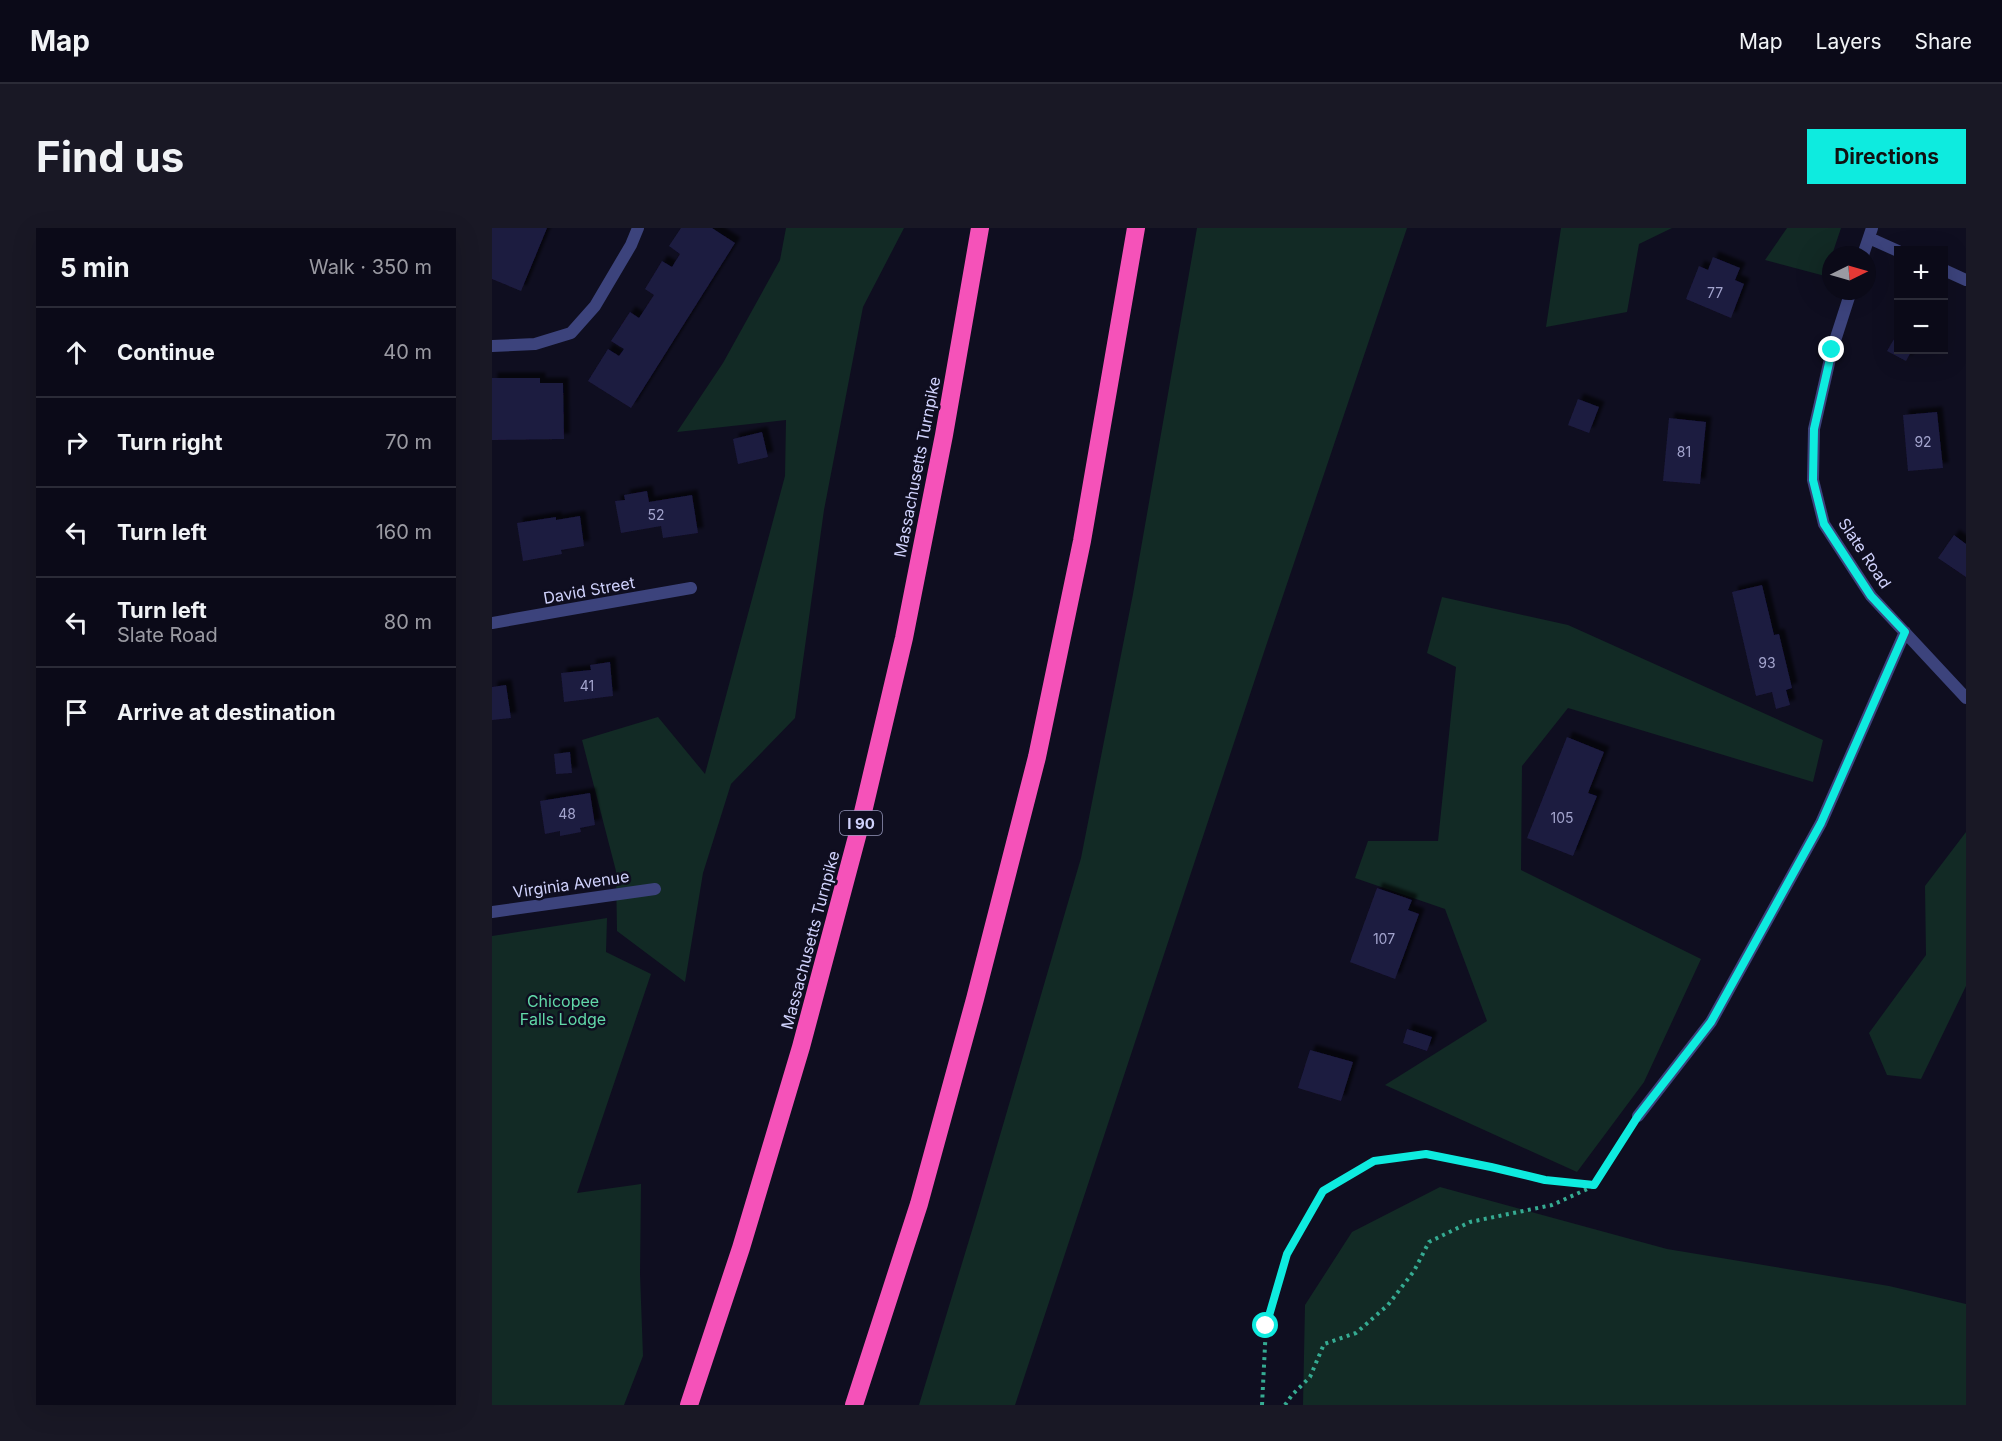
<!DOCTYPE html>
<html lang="en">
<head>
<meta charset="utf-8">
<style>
	:root { --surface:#0b0a18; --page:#191825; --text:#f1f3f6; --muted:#9a9aa2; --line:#2b2b37; --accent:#0eebdf }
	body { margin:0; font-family:Inter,sans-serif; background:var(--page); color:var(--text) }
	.controls { position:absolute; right:18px; top:18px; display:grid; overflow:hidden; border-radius:0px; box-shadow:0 6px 24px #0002 }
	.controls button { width:54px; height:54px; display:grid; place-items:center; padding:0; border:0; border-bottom:2px solid var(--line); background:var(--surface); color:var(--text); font:30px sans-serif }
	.compass { position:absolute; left:1330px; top:18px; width:54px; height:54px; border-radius:50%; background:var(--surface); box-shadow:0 6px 24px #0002; rotate:85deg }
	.stop { position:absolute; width:18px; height:18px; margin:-14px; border:4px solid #0eebdf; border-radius:50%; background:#fff }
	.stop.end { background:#0eebdf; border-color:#fff; box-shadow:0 2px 6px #0008 }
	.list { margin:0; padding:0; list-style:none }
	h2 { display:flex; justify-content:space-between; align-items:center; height:78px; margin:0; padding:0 24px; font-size:26px }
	h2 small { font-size:20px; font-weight:400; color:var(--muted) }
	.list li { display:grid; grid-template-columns:39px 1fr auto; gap:18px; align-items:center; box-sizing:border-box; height:90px; padding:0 24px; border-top:2px solid var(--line) }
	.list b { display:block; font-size:22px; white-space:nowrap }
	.list p { margin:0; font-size:20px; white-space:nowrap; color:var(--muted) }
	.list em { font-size:20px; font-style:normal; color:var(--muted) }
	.icon { flex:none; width:33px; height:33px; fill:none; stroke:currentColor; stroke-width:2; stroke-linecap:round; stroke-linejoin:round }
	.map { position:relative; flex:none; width:1474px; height:1177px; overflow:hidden; border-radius:0px }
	header { display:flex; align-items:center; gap:36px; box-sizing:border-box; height:84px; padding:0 30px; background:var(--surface); border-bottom:2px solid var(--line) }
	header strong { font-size:28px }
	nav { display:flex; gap:33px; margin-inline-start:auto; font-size:21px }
	.intro { display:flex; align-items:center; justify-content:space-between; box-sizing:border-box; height:144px; padding:0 36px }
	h1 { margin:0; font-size:42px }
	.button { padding:15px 27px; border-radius:0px; background:var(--accent); color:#111; font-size:21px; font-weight:700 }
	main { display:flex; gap:36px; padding:0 36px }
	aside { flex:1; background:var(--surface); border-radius:0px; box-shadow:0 6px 24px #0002 }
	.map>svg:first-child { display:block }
	.green { fill:#122a25 }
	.building { fill:#1d1b40; filter:url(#shadow) }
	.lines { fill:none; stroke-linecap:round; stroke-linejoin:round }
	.path { stroke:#35ab92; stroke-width:4; stroke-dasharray:3 4.5; stroke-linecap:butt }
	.minor { stroke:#3c437c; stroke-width:12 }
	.motorway { stroke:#f552b9; stroke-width:18 }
	.route { stroke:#0eebdf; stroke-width:8 }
	.labels { text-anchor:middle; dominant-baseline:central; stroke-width:5; stroke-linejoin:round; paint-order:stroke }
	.number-label { font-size:14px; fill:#a3a4cd }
	.shield { fill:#0f0e20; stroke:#9697ba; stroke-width:1.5 }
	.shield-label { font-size:15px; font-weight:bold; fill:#d0d2fc }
	.street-label { font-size:16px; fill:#d0d2fc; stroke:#0f0e20 }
	.park-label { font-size:16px; fill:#61d8a8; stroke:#0f0e20 }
</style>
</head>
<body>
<header>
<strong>Map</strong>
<nav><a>Map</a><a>Layers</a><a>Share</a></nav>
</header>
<div class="intro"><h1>Find us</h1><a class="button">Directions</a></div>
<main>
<aside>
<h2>5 min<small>Walk · 350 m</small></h2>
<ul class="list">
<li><svg class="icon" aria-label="ahead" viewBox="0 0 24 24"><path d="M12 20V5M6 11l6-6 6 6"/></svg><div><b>Continue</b></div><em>40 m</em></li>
<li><svg class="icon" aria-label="right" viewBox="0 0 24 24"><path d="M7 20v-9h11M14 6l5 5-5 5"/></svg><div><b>Turn right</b></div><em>70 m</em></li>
<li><svg class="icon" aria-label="left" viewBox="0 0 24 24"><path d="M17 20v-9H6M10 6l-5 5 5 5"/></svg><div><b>Turn left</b></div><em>160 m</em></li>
<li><svg class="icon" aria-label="left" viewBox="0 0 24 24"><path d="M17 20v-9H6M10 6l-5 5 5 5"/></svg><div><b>Turn left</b><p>Slate Road</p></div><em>80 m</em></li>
<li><svg class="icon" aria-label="arrive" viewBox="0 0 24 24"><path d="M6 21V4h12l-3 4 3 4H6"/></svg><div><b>Arrive at destination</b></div></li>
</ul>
</aside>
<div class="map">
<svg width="1474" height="1177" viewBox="0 0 1474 1177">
	<defs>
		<filter id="shadow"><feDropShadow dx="5.5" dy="-5.5" stdDeviation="1.5" flood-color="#0009"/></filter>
	</defs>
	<rect width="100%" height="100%" fill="#0f0e20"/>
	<!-- green -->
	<path class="green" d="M294 0H412L371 79 332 282 303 490 239 556 211 645 193 754 125 703 124 643 90 512 166 489 213 546 293 248 294 192 185 204 231 135 288 32Z
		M705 0H915L774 418 523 1177H427L485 986 589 630 641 366Z
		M1069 0H1180L1147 16 1135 84 1054 99Z
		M1295 0H1349L1333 48 1273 32Z
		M950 369 1076 397 1331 512 1321 554 1076 480 1030 538 1029 642 1209 731 1152 854 1085 944 893 857 995 793 953 681 863 650 876 613H946L964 439 935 425Z
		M1474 604V758L1429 851 1395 847 1377 805 1434 727 1433 658Z
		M115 690 114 724 159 746 85 965 149 956 148 1046 151 1128 132 1177H0V708Z
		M948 959 1175 1021 1397 1058 1474 1076V1177H811L813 1077 860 1004Z"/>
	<!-- building -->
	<path class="building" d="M0 0H55L29 63 0 51Z
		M189 0H220L243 15 139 180 96 153 116 121 127 128 132 121 119 113 138 84 147 90 162 67 153 61 170 33 180 39 188 26 177 18Z
		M1221 29 1248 40 1243 52 1252 56 1239 90 1194 71 1207 38 1216 42Z
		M1405 106H1406V122H1420L1414 133 1395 123Z
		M0 150H48V155H71L72 211 0 212Z
		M1086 171 1107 179 1097 205 1076 197Z
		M1445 184 1451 240 1416 243 1411 187Z
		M1177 190 1214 194 1208 256 1171 253Z
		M270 204 276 229 246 236 241 211Z
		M155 263 157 274 200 267 206 305 171 310 169 298 129 305 123 273 133 272 132 267Z
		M88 288 92 318 69 322 70 326 31 333 25 295 64 289V292Z
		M1462 307 1474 316V349L1446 330Z
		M1270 357 1282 407 1287 406 1300 460 1294 462 1298 477 1284 481 1280 464 1264 468 1240 364Z
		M118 434 121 468 72 474 69 445 99 442 98 437Z
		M14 457 19 490 0 492V459Z
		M1075 509 1112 524 1096 565 1105 568 1081 628 1035 610Z
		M78 524 80 545 64 546 62 526Z
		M98 565 103 597 88 600 89 604 68 608V603L53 606 48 573Z
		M885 660 920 672 916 682 927 686 903 751 858 734Z
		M915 801 940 809 935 823 911 815Z
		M818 822 861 834 849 873 806 860Z"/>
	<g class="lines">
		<!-- path -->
		<path class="path" d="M770 1177 774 1098 795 1026 831 963 882 934 934 926 1053 952 1102 957 1136 904
			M793 1177 800 1167 818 1149 832 1116 864 1105 896 1077 922 1043 937 1014 978 994 1060 977 1102 958"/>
		<!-- minor -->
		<path class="minor" d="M1377 10 1406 23
			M1371 27 1380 0
			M1452 42 1474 52
			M1359 63 1340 122 1322 201 1321 252 1332 296 1379 368 1474 470
			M0 118 43 116 79 105 103 78 139 17 146 0
			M0 395 199 360
			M0 684 163 661
			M1146 888 1219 794 1329 595 1413 404"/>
		<!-- motorway -->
		<path class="motorway" d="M197 1177 249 1020 309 819 367 601 412 410 452 207 488 0
			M362 1177 427 976 483 771 545 529 590 313 644 0"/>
	</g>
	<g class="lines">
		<!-- route -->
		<path class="route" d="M774 1098 795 1026 831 963 882 933 934 926 999 939 1053 952 1102 957 1146 888 1219 794 1329 595 1413 404 1379 368 1332 296 1321 252 1322 201 1340 122"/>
	</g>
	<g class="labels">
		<!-- number labels -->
		<g class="number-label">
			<text x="1223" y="64">77</text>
			<text x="1431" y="213">92</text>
			<text x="1192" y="223">81</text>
			<text x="164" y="286">52</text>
			<text x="1275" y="434">93</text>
			<text x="95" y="457">41</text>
			<text x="75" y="585">48</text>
			<text x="1070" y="589">105</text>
			<text x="892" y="710">107</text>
		</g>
		<!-- shield labels -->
		<rect class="shield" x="348" y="583" width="42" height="24" rx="4.5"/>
		<g class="shield-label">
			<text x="369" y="595">I 90</text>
		</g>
		<!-- street labels -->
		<g class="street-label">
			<text transform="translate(425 239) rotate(-79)">Massachusetts Turnpike</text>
			<text transform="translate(1373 325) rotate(56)">Slate Road</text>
			<text transform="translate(97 362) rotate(-10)">David Street</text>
			<text transform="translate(79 656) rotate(-8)">Virginia Avenue</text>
			<text transform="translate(318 712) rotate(-75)">Massachusetts Turnpike</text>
		</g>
		<!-- park labels -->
		<g class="park-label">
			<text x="71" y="773">Chicopee<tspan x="71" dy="18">Falls Lodge</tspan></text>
		</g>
	</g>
</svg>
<div class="controls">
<button>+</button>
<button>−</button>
</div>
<svg class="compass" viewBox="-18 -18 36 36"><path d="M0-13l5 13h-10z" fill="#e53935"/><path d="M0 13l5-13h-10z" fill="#9a9aa2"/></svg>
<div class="stop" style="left:774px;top:1098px"></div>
<div class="stop end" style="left:1340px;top:122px"></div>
</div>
</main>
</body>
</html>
